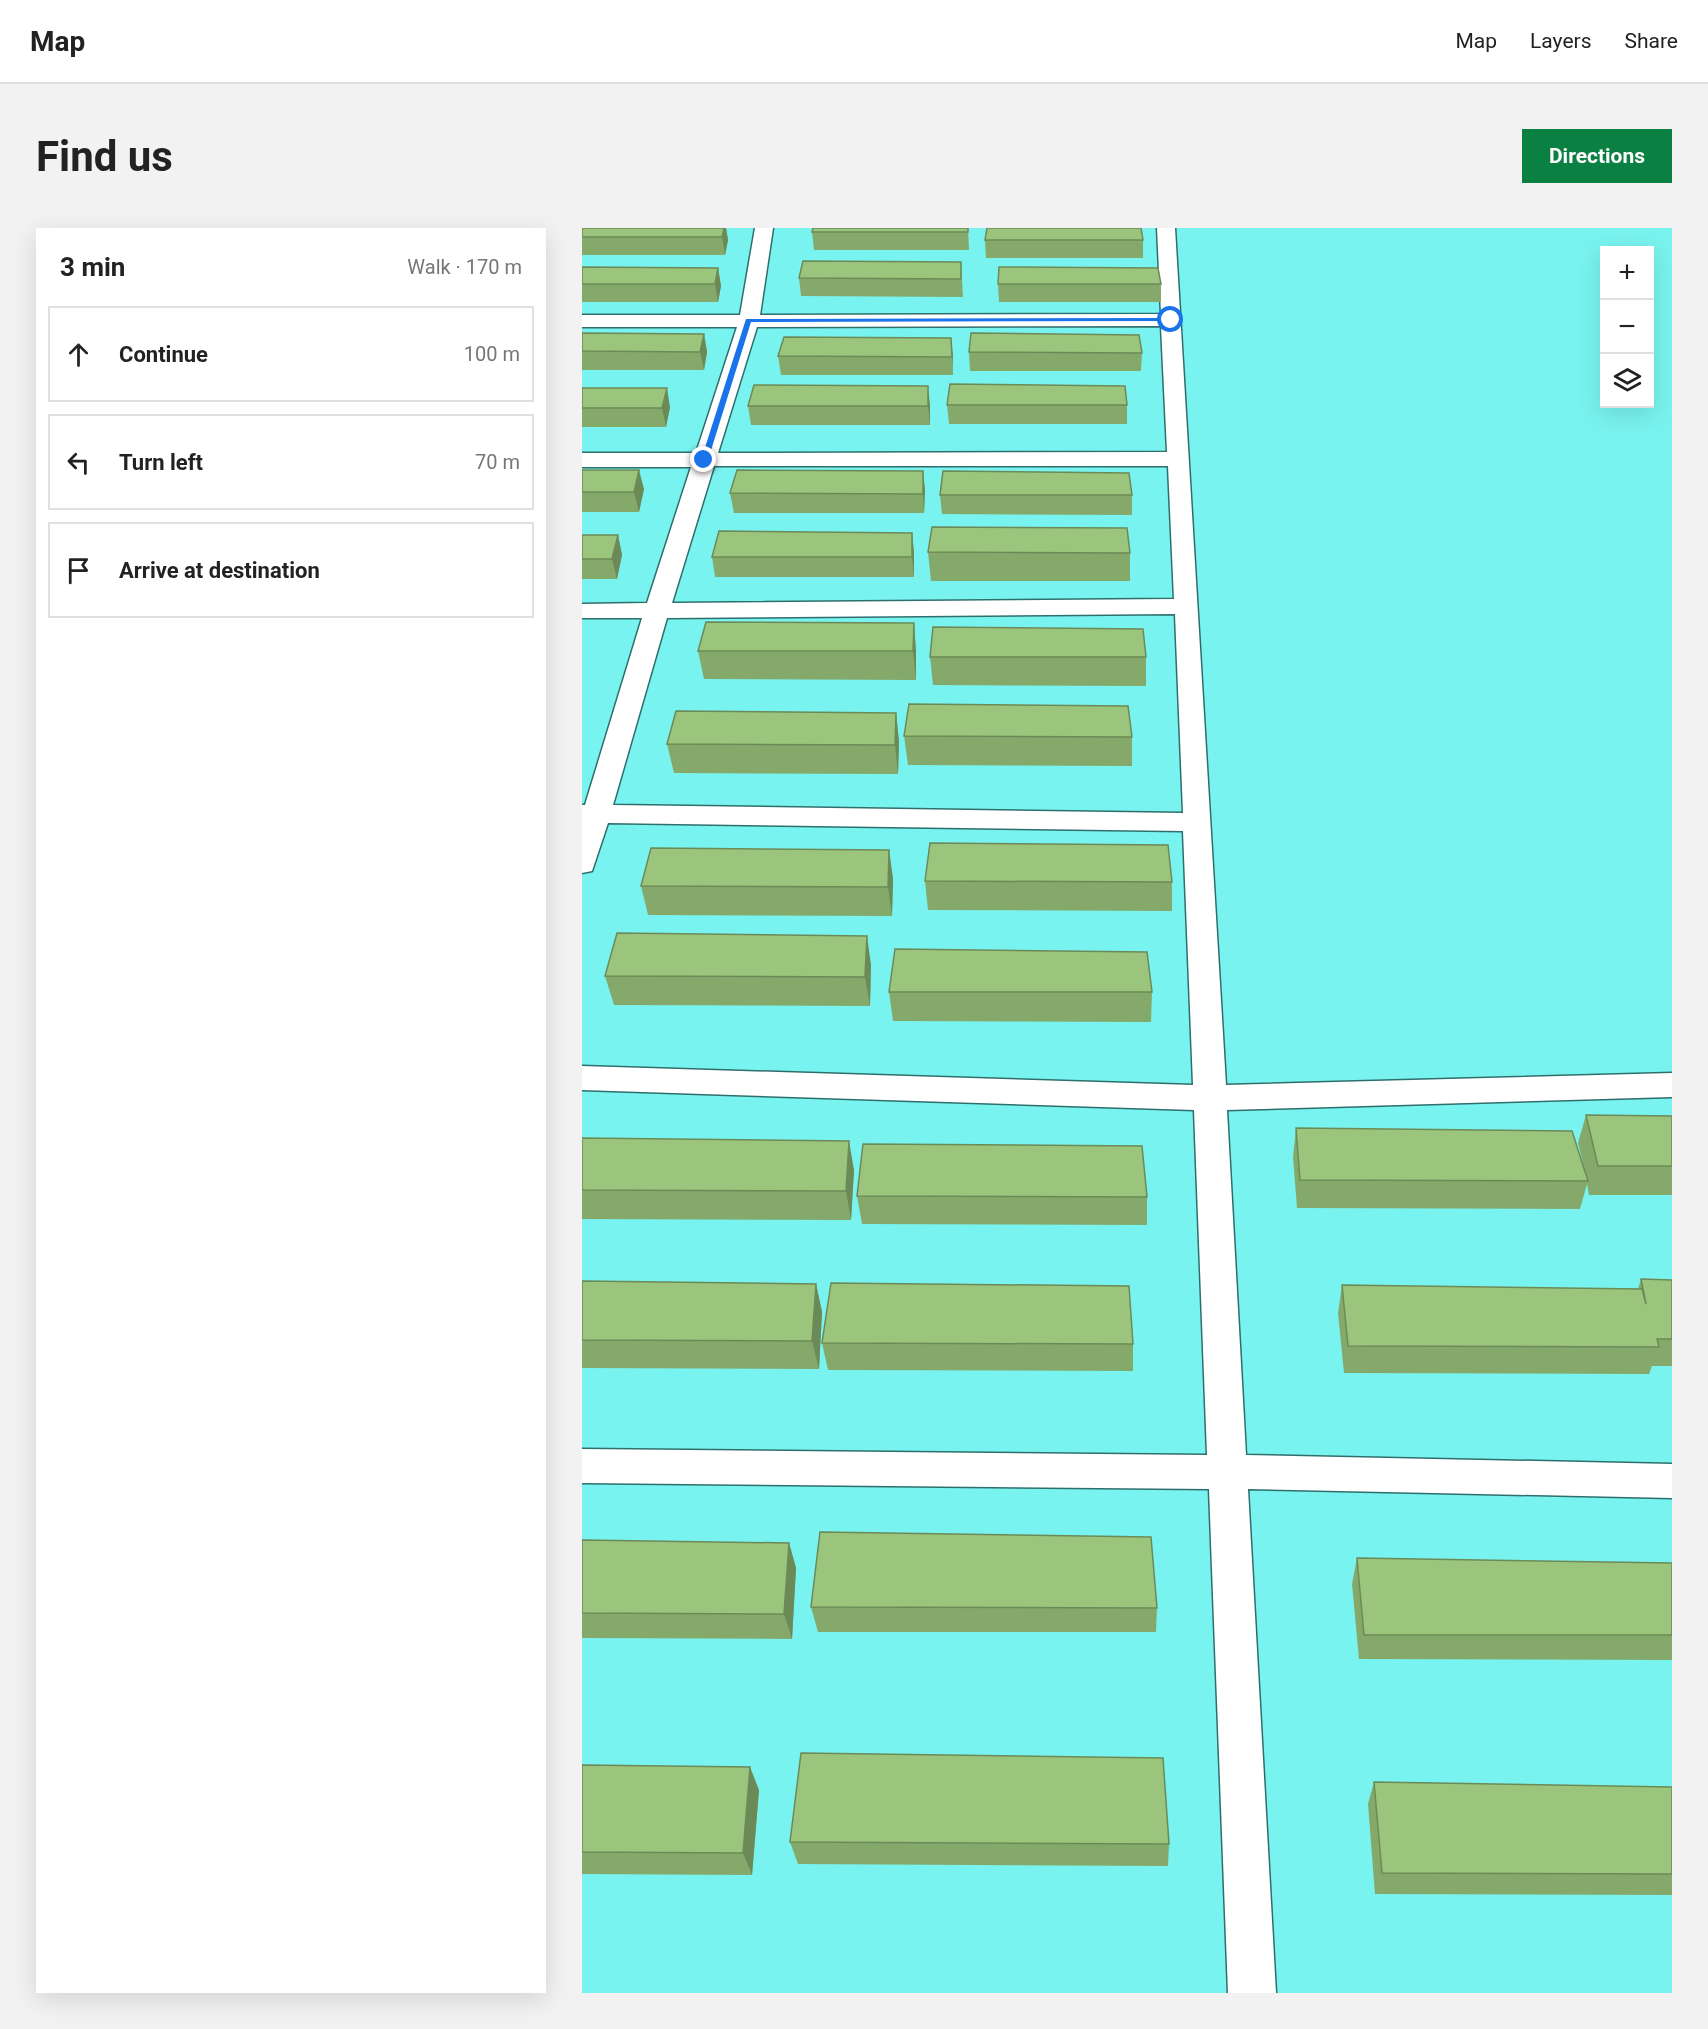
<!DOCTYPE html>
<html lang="en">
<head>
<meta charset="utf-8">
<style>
	:root { --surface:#fff; --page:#f2f2f2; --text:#222; --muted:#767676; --line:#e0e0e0; --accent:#0b8043 }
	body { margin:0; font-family:Roboto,sans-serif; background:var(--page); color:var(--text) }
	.controls { position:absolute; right:18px; top:18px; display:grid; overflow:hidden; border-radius:0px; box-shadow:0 6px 24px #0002 }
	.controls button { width:54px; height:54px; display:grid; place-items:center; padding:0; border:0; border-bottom:2px solid var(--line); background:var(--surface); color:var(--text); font:30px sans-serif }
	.stop { position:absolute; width:18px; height:18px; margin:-14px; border:4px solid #1a73e8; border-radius:50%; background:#fff }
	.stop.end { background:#1a73e8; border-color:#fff; box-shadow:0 2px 6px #0008 }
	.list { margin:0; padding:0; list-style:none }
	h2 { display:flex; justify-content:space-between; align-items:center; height:78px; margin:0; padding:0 24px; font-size:26px }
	h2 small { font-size:20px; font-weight:400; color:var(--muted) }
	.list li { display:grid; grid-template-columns:39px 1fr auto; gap:18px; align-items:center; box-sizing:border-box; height:96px; margin:0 12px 12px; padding:0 12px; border:2px solid var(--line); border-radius:0px }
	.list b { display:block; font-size:22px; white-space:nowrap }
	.list em { font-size:20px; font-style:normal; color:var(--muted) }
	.icon { flex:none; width:33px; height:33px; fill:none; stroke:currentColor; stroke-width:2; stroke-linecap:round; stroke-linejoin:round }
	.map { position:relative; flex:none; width:1090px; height:1765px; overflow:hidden; border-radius:0px }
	header { display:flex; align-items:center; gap:36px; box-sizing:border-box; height:84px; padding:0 30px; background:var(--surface); border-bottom:2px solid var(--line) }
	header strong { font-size:28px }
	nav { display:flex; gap:33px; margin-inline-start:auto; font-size:21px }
	.intro { display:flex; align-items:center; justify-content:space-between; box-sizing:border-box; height:144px; padding:0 36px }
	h1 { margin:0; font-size:42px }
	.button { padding:15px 27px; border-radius:0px; background:var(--accent); color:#fff; font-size:21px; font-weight:700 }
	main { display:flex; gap:36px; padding:0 36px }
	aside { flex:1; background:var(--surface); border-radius:0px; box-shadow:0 6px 24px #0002 }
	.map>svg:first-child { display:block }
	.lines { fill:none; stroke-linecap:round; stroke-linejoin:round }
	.minor-casing { stroke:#2e6f6d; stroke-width:3 }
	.minor { fill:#fff; fill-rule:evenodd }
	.wall { fill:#85a96b }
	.shaded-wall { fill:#6c8a57 }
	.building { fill:#9bc57c; stroke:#6c8a57; stroke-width:1.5 }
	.route { fill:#1a73e8 }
</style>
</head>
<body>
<header>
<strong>Map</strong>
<nav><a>Map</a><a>Layers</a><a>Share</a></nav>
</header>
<div class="intro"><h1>Find us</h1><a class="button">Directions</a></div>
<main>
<aside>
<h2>3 min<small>Walk · 170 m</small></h2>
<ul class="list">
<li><svg class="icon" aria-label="ahead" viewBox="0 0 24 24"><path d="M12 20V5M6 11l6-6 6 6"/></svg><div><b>Continue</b></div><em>100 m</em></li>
<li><svg class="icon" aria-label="left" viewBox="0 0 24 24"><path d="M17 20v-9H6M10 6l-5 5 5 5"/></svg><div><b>Turn left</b></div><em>70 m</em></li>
<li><svg class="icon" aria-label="arrive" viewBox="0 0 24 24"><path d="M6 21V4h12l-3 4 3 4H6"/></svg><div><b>Arrive at destination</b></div></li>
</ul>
</aside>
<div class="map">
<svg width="1090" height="1765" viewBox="0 0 1090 1765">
	<rect width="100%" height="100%" fill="#79f3ef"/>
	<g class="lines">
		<defs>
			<path id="minor" d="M173 0H191L178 87 579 86 575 0H593L644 857 1090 845V869L645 882 664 1227 1090 1236V1270L666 1261 694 1765H646L627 1261 0 1255V1221L625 1227 612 882 0 862V838L611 857 601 603 26 595 10 643 0 645V577H3L60 390H0V376L65 375 109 239H0V225H114L155 99H0V87H158ZM579 98 585 224 136 225 175 99ZM132 238H586L592 371 90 375ZM593 386 601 585 31 577 85 390Z"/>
		</defs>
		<!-- minor casing -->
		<use href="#minor" class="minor-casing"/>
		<!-- minor -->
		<use href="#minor" class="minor"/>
	</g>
	<!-- wall -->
	<path class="wall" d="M0 0H144L146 12 143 27H0Z
		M231 0H386L387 22H232L230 4Z
		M403 12H561V30H404Z
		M379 34 381 69 219 68 217 50Z
		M0 39 136 40 139 58 136 74H0Z
		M416 56H579V74H417Z
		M0 105 122 106 125 124 122 142H0Z
		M369 110 371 147H199L196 128Z
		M387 124 560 125 559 143H388Z
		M0 160 88 179 84 199H0Z
		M348 177V197H169L166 178Z
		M365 177H545V196H367Z
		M0 242 62 261 57 284H0Z
		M341 243 343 263 342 285H152L148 265Z
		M358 267H550V287L360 286Z
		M330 305 332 325V349H133L130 329Z
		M0 307H36L40 327 35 351H0Z
		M346 324 548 325V353H349Z
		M332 395 334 424V452L122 451 116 423Z
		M348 429H564V458L351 457Z
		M314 485 317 514 316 546 92 545 85 516Z
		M322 508 550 509V538L326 537Z
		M307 622 311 651 310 688 66 687 59 658Z
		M343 653 590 654V683L346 682Z
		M289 737 288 778 32 777 23 748Z
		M307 764H570L569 794 311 793Z
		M1004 887 1090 888V967H1007L1005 956 998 981 715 980 711 929 714 900 1001 935 996 915Z
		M0 910 272 942 269 992 0 991Z
		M275 968 565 969V997L280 996Z
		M1059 1051 1090 1052V1138H1070L1067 1146 762 1145 756 1085 760 1057 1056 1061Z
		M0 1053 234 1056 240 1084 237 1141 0 1140Z
		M240 1115 551 1116V1143L246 1142Z
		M0 1312 207 1315 214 1340 210 1411 0 1410Z
		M775 1330 1090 1335V1432L777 1431 770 1356Z
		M229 1379 575 1380 574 1404H236Z
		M0 1537 177 1562 170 1647 0 1646Z
		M792 1554 1090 1559V1667L793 1666 786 1576Z
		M208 1614 587 1616 586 1638 216 1636Z"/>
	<!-- shaded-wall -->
	<path class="shaded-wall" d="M142 0H144L146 12 143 27 140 9Z
		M136 40 139 58 136 74 133 56Z
		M122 106 125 124 122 142 118 124Z
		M369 110 371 129V147L370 129Z
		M346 158 348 177V197L346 178Z
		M85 160 88 179 84 199 80 180Z
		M57 242 62 261 57 284 52 264Z
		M341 243 343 263 342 285 341 266Z
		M330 305 332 325V349L330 329Z
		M36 307 40 327 35 351 30 331Z
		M332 395 334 424V452L331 423Z
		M314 485 317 514 316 546 313 517Z
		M307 622 311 651 310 688 306 659Z
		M285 708 289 737 288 778 283 749Z
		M267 913 272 942 269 992 264 963Z
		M234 1056 240 1084 237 1141 230 1113Z
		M207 1315 214 1340 210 1411 202 1386Z
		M168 1539 177 1562 170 1647 161 1625Z"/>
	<!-- building -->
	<path class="building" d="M0 0H142L140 9H0Z
		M231 0H386V4H230Z
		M405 0H559L561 12H403Z
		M221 33 379 34V51L217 50Z
		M0 39 136 40 133 56H0Z
		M417 39 576 40 579 56H416Z
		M0 105 122 106 118 124 0 123Z
		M389 105 557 107 560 125 387 124Z
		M202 109 369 110 370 129 196 128Z
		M368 156 543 158 545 177H365Z
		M172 157 346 158V178H166Z
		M0 160H85L80 180H0Z
		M0 242H57L52 264H0Z
		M155 242 341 243V266L148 265Z
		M361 243 547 245 550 267H358Z
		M350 299 545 300 548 325 346 324Z
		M137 303 330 305V329H130Z
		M0 307H36L30 331H0Z
		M124 394 332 395 331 423H116Z
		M351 399 561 401 564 429H348Z
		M327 476 546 478 550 509 322 508Z
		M94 483 314 485 313 517 85 516Z
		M348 615 586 617 590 654 343 653Z
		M69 620 307 622 306 659 59 658Z
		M35 705 285 708 283 749 23 748Z
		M313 721 565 724 570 764H307Z
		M1004 887 1090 888V938H1016Z
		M714 900 990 903 1006 953 718 952Z
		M0 910 267 913 264 963 0 962Z
		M281 916 560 918 565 969 275 968Z
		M1059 1051 1090 1052V1111H1075L1077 1119 766 1118 760 1057 1060 1061 1064 1076Z
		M0 1053 234 1056 230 1113 0 1112Z
		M249 1055 547 1058 551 1116 240 1115Z
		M238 1304 569 1309 575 1380 229 1379Z
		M0 1312 207 1315 202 1386 0 1385Z
		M775 1330 1090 1335V1407H782Z
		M219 1525 581 1530 587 1616 208 1614Z
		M0 1537 168 1539 161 1625 0 1624Z
		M792 1554 1090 1559V1646L800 1645Z"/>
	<!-- route -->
	<path class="route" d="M589 90 591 93 169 94 126 232H119L164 91Z"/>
</svg>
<div class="controls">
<button>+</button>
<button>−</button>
<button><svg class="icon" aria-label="layers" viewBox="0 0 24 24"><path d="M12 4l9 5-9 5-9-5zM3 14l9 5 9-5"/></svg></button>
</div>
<div class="stop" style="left:589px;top:92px"></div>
<div class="stop end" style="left:122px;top:232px"></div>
</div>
</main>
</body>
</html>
